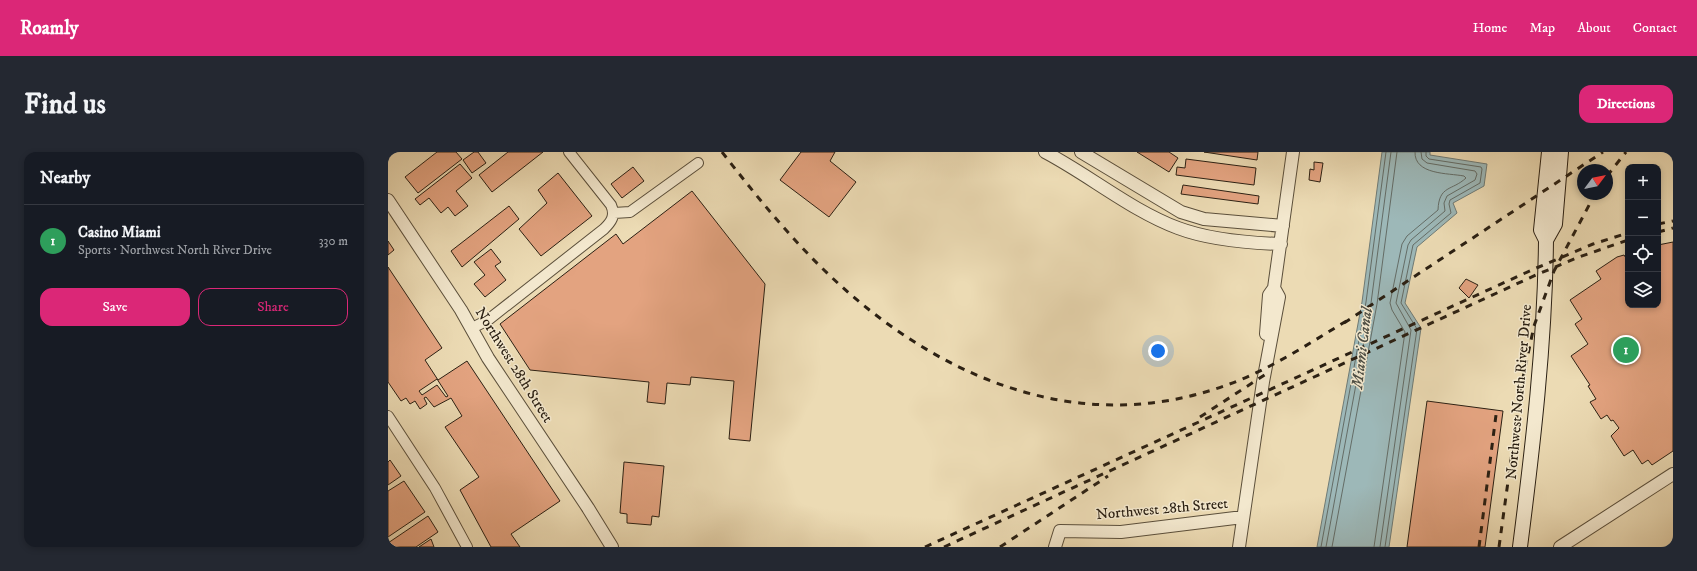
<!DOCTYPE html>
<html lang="en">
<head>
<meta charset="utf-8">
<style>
	:root { --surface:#171b24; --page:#242831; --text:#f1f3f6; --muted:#9ea1a6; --line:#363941; --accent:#db2777 }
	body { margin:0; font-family:"IM FELL DW Pica",serif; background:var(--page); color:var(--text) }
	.controls { position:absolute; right:12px; top:12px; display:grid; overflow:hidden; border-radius:8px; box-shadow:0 2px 6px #0003 }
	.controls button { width:36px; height:36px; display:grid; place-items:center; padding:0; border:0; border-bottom:1px solid var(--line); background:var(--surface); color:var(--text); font:20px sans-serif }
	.compass { position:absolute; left:1189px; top:12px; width:36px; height:36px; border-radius:50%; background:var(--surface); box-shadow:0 2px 6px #0003; rotate:58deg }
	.you { position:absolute; left:770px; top:199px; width:14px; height:14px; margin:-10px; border:3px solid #fff; border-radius:50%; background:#1a73e8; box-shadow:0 0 0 6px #1a73e833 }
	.badge { display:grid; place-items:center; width:26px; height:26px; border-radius:50%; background:var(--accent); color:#fff; font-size:13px; font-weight:700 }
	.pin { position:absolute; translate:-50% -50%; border:2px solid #fff; box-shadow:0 1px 4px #0006 }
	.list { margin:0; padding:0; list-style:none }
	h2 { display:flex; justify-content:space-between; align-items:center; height:52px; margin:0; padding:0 16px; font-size:17px }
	h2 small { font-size:13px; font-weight:400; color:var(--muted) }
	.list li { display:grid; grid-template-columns:26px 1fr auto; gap:12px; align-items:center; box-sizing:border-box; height:72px; padding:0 16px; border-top:1px solid var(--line) }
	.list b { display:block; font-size:15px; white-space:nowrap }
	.list p { margin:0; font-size:13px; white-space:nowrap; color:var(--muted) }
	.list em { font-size:13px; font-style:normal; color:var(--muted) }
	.actions { display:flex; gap:8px; padding:12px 16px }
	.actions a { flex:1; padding:9px 0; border:1px solid var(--accent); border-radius:12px; text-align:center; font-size:14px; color:var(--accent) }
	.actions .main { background:var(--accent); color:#fff }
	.icon { flex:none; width:22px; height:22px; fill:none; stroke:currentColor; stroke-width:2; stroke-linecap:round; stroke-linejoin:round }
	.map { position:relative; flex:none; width:1285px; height:395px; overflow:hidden; border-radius:12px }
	header { display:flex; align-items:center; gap:24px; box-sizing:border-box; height:56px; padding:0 20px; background:var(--accent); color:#fff }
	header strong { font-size:19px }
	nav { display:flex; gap:22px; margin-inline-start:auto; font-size:14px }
	.intro { display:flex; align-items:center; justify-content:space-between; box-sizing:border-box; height:96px; padding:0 24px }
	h1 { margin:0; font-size:28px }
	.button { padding:10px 18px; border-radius:12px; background:var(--accent); color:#fff; font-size:14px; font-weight:700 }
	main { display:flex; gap:24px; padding:0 24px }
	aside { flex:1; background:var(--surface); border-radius:12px; box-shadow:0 2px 6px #0003 }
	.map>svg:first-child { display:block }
	.water { fill:#9db8b8; stroke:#6f7b76 }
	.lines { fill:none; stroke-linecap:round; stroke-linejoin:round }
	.shore { stroke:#646c66; stroke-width:1 }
	.building { fill:#e3a380; stroke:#2b2013; fill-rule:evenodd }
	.minor-casing { stroke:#5b4f3b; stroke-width:12 }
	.tertiary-casing { stroke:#5b4f3b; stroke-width:14 }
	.secondary-casing { stroke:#2b2013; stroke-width:16 }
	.minor { stroke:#f3e8ce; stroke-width:10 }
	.tertiary { stroke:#f3e8ce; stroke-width:12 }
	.secondary { stroke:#f3e8ce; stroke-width:14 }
	.rail { stroke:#2b2013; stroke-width:3; stroke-dasharray:7 7; stroke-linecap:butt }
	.labels { text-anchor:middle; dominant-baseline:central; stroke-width:3; stroke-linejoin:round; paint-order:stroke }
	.street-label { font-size:15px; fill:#2b2013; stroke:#f3e8ce }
	.water-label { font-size:16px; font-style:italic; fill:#4d4e45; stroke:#f3e8ce }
</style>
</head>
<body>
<header>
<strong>Roamly</strong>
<nav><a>Home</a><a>Map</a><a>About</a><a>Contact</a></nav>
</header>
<div class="intro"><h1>Find us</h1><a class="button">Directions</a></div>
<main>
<aside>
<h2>Nearby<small></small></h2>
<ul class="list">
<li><span class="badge" style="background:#2e9e5b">1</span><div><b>Casino Miami</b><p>Sports · Northwest North River Drive</p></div><em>330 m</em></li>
</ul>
<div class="actions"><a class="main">Save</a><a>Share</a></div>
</aside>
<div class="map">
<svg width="1285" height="395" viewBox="0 0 1285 395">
	<rect width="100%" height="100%" fill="#ecdbb4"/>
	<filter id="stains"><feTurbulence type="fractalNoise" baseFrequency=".005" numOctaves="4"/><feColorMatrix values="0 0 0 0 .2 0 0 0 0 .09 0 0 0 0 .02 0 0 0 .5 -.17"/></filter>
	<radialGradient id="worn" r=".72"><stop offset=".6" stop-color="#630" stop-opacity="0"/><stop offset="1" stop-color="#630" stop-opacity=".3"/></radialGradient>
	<!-- water -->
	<path class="water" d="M994 0H1042V3L1099 12 1096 34 1065 51 1069 61 1029 95 1017 151 1033 176 1001 395H929L974 150Z"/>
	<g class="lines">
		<!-- shore -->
		<path class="shore" d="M933 395 978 150 998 0
			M938 395 983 151 1003 0
			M944 395 989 152 1009 0
			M986 395 1017 180 1004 158 1002 151 1014 92 1019 84 1050 58C1051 33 1064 39 1078 26L1076 24C1060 21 1026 23 1027 0
			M992 395 1023 178 1008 151 1020 93 1023 88 1057 59 1056 51 1059 44 1087 28 1089 22 1087 19 1039 11 1034 7 1033 0
			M997 395 1029 177 1013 151 1025 93 1063 61 1061 52 1062 48 1092 31 1094 17 1093 15 1041 7 1038 4V0"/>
	</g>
	<!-- building -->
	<path class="building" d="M49 0H68L74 7 30 41 17 25Z
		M86 0H90L98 11 84 21 75 8Z
		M120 0H155L104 40 91 23Z
		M413 0H447L442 9 468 30 441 65 392 28Z
		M749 0H781L790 6 781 20Z
		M816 0H870L869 8Z
		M798 7 868 16 866 33 788 23 789 15 797 16Z
		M926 10 935 11 932 30 921 28 922 17 926 18Z
		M72 12 84 26 68 39 80 54 67 64 60 55 53 61 41 46 32 53 27 47Z
		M245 15 256 29 234 46 223 32Z
		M170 21 204 64 153 104 131 77 159 51 150 38Z
		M795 33 871 44 870 52 793 42Z
		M304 39 377 132 362 289 341 287 346 229 303 225 302 233 279 231 277 252 259 250 261 230 142 218 112 172 228 82 235 92Z
		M121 54 131 67 74 115 63 99Z
		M0 89 6 98 0 103Z
		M1285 90V299L1264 313 1260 308 1254 312 1245 298 1236 304 1223 284 1231 276 1225 268 1223 269 1219 263 1213 267 1202 250 1208 247 1200 234 1202 233 1183 204 1200 192 1187 172 1194 167 1182 148 1213 127 1208 119 1229 105 1236 103 1238 106 1240 105V153H1270V93Z
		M103 97 113 110 107 114 118 128 97 145 86 132 97 123 86 110Z
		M0 115 54 196 37 208 50 228 79 209 172 349 123 382 132 395H103L72 338 91 325 57 275 74 264 63 246 46 255 38 245 36 246 39 252 32 257 27 249 22 252 18 246 13 249 0 230ZM49 227 60 244 58 245 49 233 34 243 31 239Z
		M1078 127 1090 133 1081 146 1071 136Z
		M1039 249 1115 259 1097 395H1019Z
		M2 308 13 324 0 333V310Z
		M236 310 276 314 271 365 264 364 263 373 239 371V362L232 361Z
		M16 329 37 360 0 385V339Z
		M40 364 50 380 28 395H0V391Z
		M43 387 46 395H31Z"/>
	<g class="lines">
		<defs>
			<path id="minor" d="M226 61 242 60 310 11
				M84 176 100 168 216 77C223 70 228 64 223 53L181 0
				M0 264 47 336 79 395"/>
			<path id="tertiary" d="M657 0C701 23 744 59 790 76 819 87 861 91 893 92
				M693 0 793 60 816 67 895 74
				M0 48 73 158 100 206 200 356 224 395
				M878 182 881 143 886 136 905 0
				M667 395 672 379 733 380 855 365
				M851 395 875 230 891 145 886 136
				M1172 395 1285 322"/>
			<path id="secondary" d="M1158 88 1167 72 1173 0
				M1132 395C1145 293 1157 191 1158 88L1153 78 1161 0"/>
		</defs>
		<!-- minor casing -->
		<use href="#minor" class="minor-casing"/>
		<!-- tertiary casing -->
		<use href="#tertiary" class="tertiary-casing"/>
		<!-- secondary casing -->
		<use href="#secondary" class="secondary-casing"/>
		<!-- minor -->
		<use href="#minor" class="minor"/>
		<!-- tertiary -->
		<use href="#tertiary" class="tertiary"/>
		<!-- secondary -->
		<use href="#secondary" class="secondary"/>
		<!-- rail -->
		<path class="rail" d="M334 0C366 41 398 81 436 118 544 223 687 287 836 234 880 219 920 192 960 168
			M1219 24 1238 0
			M1270 72 1285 69
			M1270 80 1285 76
			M956 171 1215 0
			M812 265 881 220
			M537 395 1146 117 1205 92 1240 81
			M556 395 1148 123 1191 105 1240 88
			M612 395 720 324
			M1091 395 1108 263
			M1111 395 1133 235 1146 174 1166 119 1207 42"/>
	</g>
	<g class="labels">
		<!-- street labels -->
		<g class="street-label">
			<text transform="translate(126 213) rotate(58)">Northwest 28th Street</text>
			<text transform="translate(1131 240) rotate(-85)">Northwest North River Drive</text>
			<text transform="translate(774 357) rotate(-5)">Northwest 28th Street</text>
		</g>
		<!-- water labels -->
		<g class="water-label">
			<text transform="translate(974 196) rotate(-83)">Miami Canal</text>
		</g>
	</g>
	<rect width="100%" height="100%" filter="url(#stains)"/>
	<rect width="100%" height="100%" fill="url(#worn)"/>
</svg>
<div class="controls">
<button>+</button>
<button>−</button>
<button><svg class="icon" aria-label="locate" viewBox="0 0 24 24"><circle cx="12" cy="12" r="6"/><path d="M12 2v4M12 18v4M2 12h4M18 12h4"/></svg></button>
<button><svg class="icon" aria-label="layers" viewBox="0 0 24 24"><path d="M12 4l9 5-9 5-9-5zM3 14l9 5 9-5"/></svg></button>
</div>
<svg class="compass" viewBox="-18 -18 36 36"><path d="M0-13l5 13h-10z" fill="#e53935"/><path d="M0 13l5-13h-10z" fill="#9ea1a6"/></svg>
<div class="you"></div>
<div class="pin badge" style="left:1238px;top:198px;background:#2e9e5b">1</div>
</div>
</main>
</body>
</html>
